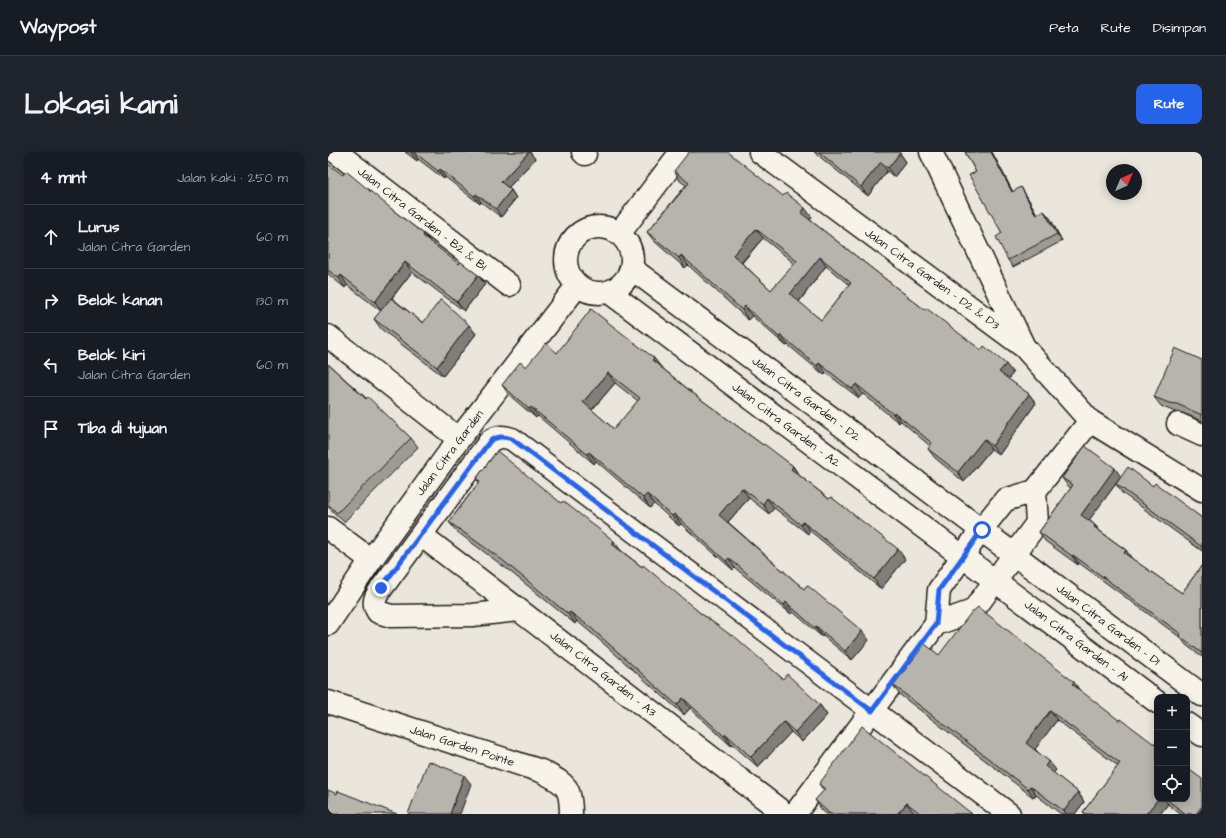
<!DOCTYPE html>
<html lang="id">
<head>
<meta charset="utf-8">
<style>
	:root { --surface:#171b24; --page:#20242c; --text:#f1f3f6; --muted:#9ea1a6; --line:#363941; --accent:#2563eb }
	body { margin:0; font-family:"Architects Daughter",sans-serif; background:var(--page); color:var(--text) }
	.controls { position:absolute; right:12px; bottom:12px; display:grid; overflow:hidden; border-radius:8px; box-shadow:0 2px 10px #0003 }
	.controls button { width:36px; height:36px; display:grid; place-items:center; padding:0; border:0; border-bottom:1px solid var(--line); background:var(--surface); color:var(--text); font:20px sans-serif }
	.compass { position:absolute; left:778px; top:12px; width:36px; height:36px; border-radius:50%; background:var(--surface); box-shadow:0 2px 10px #0003; rotate:44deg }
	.stop { position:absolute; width:12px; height:12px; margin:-9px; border:3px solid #2563eb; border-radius:50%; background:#fff }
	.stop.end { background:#2563eb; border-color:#fff; box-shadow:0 1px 4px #0008 }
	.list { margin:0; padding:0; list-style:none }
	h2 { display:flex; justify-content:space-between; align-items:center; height:52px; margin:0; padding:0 16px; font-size:17px }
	h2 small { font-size:13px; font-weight:400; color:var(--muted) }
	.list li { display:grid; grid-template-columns:26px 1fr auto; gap:12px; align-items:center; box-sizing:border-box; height:64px; padding:0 16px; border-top:1px solid var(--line) }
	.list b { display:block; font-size:15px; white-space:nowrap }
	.list p { margin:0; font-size:13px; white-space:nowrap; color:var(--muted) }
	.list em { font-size:13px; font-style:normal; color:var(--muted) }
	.icon { flex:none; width:22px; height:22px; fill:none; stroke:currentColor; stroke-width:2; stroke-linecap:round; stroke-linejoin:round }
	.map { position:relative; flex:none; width:874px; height:662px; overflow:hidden; border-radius:8px }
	header { display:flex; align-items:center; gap:24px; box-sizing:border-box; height:56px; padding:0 20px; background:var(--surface); border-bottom:1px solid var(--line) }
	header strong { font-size:19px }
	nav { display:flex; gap:22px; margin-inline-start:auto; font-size:14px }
	.intro { display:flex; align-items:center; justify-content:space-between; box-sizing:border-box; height:96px; padding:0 24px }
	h1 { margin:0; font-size:28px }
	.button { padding:10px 18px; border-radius:8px; background:var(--accent); color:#fff; font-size:14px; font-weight:700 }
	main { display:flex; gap:24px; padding:0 24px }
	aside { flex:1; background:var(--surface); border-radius:8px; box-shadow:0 2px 10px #0003 }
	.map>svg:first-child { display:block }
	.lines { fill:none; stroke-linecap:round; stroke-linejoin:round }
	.street-casing { stroke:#1c1c1c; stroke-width:25 }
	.street { stroke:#f7f3e8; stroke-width:22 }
	.wall { fill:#9d9b94; stroke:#1c1c1c; fill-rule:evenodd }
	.shaded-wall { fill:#7f7e78; stroke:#1c1c1c }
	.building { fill:#b6b4ac; stroke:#1c1c1c; fill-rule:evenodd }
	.route { stroke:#2563eb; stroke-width:5 }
	.labels { text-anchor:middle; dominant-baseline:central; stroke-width:3; stroke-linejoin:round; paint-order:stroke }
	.street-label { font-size:12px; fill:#1c1c1c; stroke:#f7f3e8 }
</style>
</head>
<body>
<header>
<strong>Waypost</strong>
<nav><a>Peta</a><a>Rute</a><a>Disimpan</a></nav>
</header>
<div class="intro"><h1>Lokasi kami</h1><a class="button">Rute</a></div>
<main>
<aside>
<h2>4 mnt<small>Jalan kaki · 250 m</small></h2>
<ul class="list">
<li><svg class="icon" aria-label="ahead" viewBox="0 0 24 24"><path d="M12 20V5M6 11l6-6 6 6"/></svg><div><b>Lurus</b><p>Jalan Citra Garden</p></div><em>60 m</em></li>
<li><svg class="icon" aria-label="right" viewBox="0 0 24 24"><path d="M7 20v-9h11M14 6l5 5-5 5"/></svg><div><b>Belok kanan</b></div><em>130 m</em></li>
<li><svg class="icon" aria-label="left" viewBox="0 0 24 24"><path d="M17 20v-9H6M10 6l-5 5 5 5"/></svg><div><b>Belok kiri</b><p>Jalan Citra Garden</p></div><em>60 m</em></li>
<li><svg class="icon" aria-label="arrive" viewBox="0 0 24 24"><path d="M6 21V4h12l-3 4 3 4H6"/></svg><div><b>Tiba di tujuan</b></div></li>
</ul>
</aside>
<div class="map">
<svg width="874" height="662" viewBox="0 0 874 662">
	<rect width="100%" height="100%" fill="#eae6dc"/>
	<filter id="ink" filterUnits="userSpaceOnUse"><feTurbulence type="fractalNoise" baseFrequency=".025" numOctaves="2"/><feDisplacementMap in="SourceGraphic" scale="8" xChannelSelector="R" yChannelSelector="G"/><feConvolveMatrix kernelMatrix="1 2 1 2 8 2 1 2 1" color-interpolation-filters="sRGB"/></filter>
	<g filter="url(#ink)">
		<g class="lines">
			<defs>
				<path id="street" d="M8 0 181 133
					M255 0 257 2
					M432 0 696 195 762 269 874 338
					M603 0 695 193
					M238 108a33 33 0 1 1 66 0a33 33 0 1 1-66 0Z
					M291 82 353 0
					M303 116 874 543
					M281 140 829 550
					M0 184 131 287
					M850 272 874 283
					M707 339 709 371 645 459 608 472 611 438 653 378 677 348Z
					M707 339 762 269
					M0 376 43 408
					M93 383 457 662
					M191 458 145 463 63 464 50 460C44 451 47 445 53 437L162 289C170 284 175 284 184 287L681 662
					M0 472 43 408 131 287 249 134
					M0 550 213 619C237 632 243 633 243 662
					M859 572 874 583
					M467 662 608 472"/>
			</defs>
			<!-- street casing -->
			<use href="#street" class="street-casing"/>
			<!-- street -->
			<use href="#street" class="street"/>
		</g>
		<!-- wall -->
		<path class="wall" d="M77 0H202L207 7 180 36 183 38 188 46 173 65 153 50 152 52 117 25 116 27 90 7 89 9Z
			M486 0H571L578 10 566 25 559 19 540 44Z
			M637 0H664L685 40 698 43 709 62 716 59 722 66 734 89 685 115 680 108 674 81 648 20Z
			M0 12 101 89 131 112 150 123 157 132 136 159 84 120 64 146 95 171 141 173 148 182 115 224 53 177 46 167 53 159 19 133 17 136 0 122Z
			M346 19 455 44 484 65 482 68 597 158 653 198 685 221 680 227 701 242 708 251 671 303 663 297 636 330 607 306 600 297 602 294 573 269 571 271 535 242 531 246 498 221 496 223 460 193 458 194 424 164 420 168 360 113 357 116 326 89 319 80 358 33 352 29ZM435 86 467 112 443 138 414 111ZM498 114 521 133 493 168 471 150Z
			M874 208V269L855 261 847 260 833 254 826 245Z
			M0 212 83 286 90 295 16 370 0 355Z
			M198 215H333L371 246 435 293 465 314 471 323 577 407 553 437 482 379 480 382 446 356 441 362 421 346 400 370 476 437 541 488 524 508 495 484 494 485 465 460 463 462 407 416 405 418 353 372 351 374 326 352 322 356 268 309 266 312 210 264 208 266 181 243 174 233ZM287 231 310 249 286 277 264 258Z
			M793 325 761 368 767 373 772 379 798 398 803 406 839 431 854 441 874 413V505L858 493 853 486 751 411 750 413 717 389 711 380 743 336 740 334 734 326Z
			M148 327 233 351 371 460 455 527 492 553 499 563 474 590 463 580 430 615 404 592 403 594 362 556 356 563 268 485 249 469 247 472 179 417 128 379 121 370 151 330Z
			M788 332 825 334 874 366V399L794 341Z
			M611 503 752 538 829 647H859L874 662H852L840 652 832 662H757L755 660 790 614 729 568 707 597 728 618 725 621 750 640 756 650 747 662H733L708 643 706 646 571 542 565 533Z
			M491 632 644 662H588L585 660 584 662H498L494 658 487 648 496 639Z"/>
		<!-- shaded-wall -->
		<path class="shaded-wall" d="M84 0H86L90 7 89 9 83 1Z
			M201 0H202L207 7 178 38 173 30Z
			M663 0H664L689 48 684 40Z
			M572 1 578 10 566 25 560 16Z
			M553 10 559 19 540 44 533 35Z
			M112 17 117 25 116 27 110 19Z
			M693 35 698 43 714 71 708 63Z
			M183 38 188 46 173 65 168 57Z
			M148 42 153 50 152 52 146 44Z
			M477 56 484 65 480 70 473 61Z
			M716 59 722 66 734 89 729 82Z
			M428 77 435 86 412 112 405 103Z
			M96 82 103 91 95 84Z
			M353 103 360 113 357 116 351 106Z
			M492 105 498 114 469 152 462 142Z
			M77 110 84 120 53 159 47 150Z
			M13 123 19 133 17 136 11 126Z
			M150 123 157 132 136 159 129 150Z
			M417 154 424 164 420 168 414 158Z
			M141 173 148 182 115 224 109 215Z
			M453 183 460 193 458 194 451 185Z
			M326 206 333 215 324 208Z
			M491 211 498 221 496 223 489 214Z
			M678 212 685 221 678 230 671 220Z
			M280 221 287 231 262 260 255 250Z
			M528 232 535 242 531 246 524 237Z
			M701 242 708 251 671 303 664 294Z
			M203 255 210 264 208 266 201 257Z
			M566 260 573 269 571 271 565 262Z
			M656 287 663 297 636 330 630 320Z
			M261 300 268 309 266 312 259 302Z
			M465 314 471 324 463 317Z
			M787 316 793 325 759 371 753 363Z
			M414 336 421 346 398 372 391 363Z
			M319 342 326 352 322 356 315 346Z
			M439 346 446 356 441 362 435 352Z
			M346 362 353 372 351 374 344 364Z
			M475 370 482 379 480 382 473 373Z
			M767 373 773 381 766 375Z
			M286 389 293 399 284 392Z
			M570 397 577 407 553 437 546 427Z
			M798 398 804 407 796 401Z
			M745 403 751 411 750 413 744 404Z
			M401 406 407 416 405 418 398 409Z
			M458 450 465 460 463 462 456 453Z
			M242 460 249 469 247 472 240 462Z
			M488 474 495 484 494 485 487 476Z
			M534 479 541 488 524 508 517 499Z
			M746 530 753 540 744 532Z
			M355 546 362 556 356 563 349 553Z
			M492 553 499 563 474 590 467 580Z
			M722 559 729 568 705 600 698 591Z
			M456 570 463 580 430 615 423 605Z
			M398 582 404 592 403 594 396 584Z
			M721 609 728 618 723 624 717 614Z
			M136 623 143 632 132 662H122Z
			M702 634 708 643 706 646 700 637Z
			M750 640 756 650 747 662H738L736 659Z
			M830 647H836L840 652 832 662H818Z
			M579 651 585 660 584 662H569Z
			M874 654V662H868Z"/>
		<!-- building -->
		<path class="building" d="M86 0H201L173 30 183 38 168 57 148 42 146 44 112 17 110 19Z
			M361 0H400L455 44 458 41 477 56 473 61 597 158 598 156 653 198 656 194 678 212 671 220 701 242 664 294 656 287 630 320 600 297 604 291 566 260 565 262 528 232 524 237 491 211 489 214 453 183 451 185 417 154 414 158 353 103 351 106 319 80 361 31 346 19ZM428 77 469 109 443 138 405 103ZM492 105 523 131 493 168 462 142Z
			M491 0H571L572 1 560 16 553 10 533 35Z
			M637 0H663L684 40 693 35 708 63 716 59 729 82 680 108 668 85 674 81 641 23 648 20Z
			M0 12 15 23 18 19 71 63 96 82 95 84 131 112 133 110 150 123 129 150 77 110 47 150 13 123 11 126 0 118Z
			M63 146 95 171 113 147 141 173 109 215 46 167Z
			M263 157 326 206 324 208 371 246 435 293 436 292 465 314 463 317 501 347 503 345 570 397 546 427 475 370 473 373 439 346 435 352 414 336 391 363 476 437 479 433 534 479 517 499 488 474 487 476 458 450 456 453 401 406 398 409 346 362 344 364 319 342 315 346 261 300 259 302 203 255 201 257 174 233 192 210 198 215 218 191 229 201ZM280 221 312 246 286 277 255 250Z
			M847 196 874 208V263L849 252 841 251 826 245Z
			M0 212 38 247 40 245 83 286 9 361 0 352Z
			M757 294 787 316 753 363 767 373 766 375 798 398 796 401 839 431 854 441 874 413V501L852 485 853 482 745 403 744 404 711 380 745 333 734 326Z
			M169 299 233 351 235 349 263 371 286 389 284 392 314 415 315 413 371 460 404 484 405 483 455 527 459 522 492 553 467 580 456 570 423 605 398 582 396 584 355 546 349 553 262 475 242 460 240 462 173 407 121 370 152 329 148 327Z
			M800 315 825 334 827 331 874 366V395L788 332Z
			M650 455 746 530 744 532 792 569 793 567 826 592 827 590 829 592V647H830L818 662H758L755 660 792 611 722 559 698 591 721 609 717 614 750 640 736 659 702 634 700 637 565 533 597 492 611 503 642 462Z
			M534 574 644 662H593L579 651 569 662H502L487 648 497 637 491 632Z
			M100 609 136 623 122 662H80Z
			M859 616 874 627V654L868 662H858L838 647H859Z
			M0 638 9 642 10 639 69 662H0Z"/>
	</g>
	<g class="lines" filter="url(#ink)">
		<!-- route -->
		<path class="route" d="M53 436 162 289C170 284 175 284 184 287L544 559 608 472 611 438 654 378"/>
	</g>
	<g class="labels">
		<!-- street labels -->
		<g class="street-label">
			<text transform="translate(94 67) rotate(38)">Jalan Citra Garden - B2 &amp; B1</text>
			<text transform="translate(604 127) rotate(36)">Jalan Citra Garden - D2 &amp; D3</text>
			<text transform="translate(478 247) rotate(37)">Jalan Citra Garden - D2</text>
			<text transform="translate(458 273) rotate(37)">Jalan Citra Garden - A2</text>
			<text transform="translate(122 301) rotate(-53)">Jalan Citra Garden</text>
			<text transform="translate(780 473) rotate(37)">Jalan Citra Garden - D1</text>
			<text transform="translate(748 489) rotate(37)">Jalan Citra Garden - A1</text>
			<text transform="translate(275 522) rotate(38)">Jalan Citra Garden - A3</text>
			<text transform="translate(134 594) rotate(18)">Jalan Garden Pointe</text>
		</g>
	</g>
</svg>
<div class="controls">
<button>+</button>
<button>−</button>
<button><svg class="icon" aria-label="locate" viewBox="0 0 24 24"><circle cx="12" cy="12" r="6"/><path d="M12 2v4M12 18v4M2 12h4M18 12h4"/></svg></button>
</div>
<svg class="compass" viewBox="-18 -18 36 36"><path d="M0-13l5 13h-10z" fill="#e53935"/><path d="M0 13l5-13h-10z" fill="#9ea1a6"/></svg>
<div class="stop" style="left:654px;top:378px"></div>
<div class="stop end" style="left:53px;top:436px"></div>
</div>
</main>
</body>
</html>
